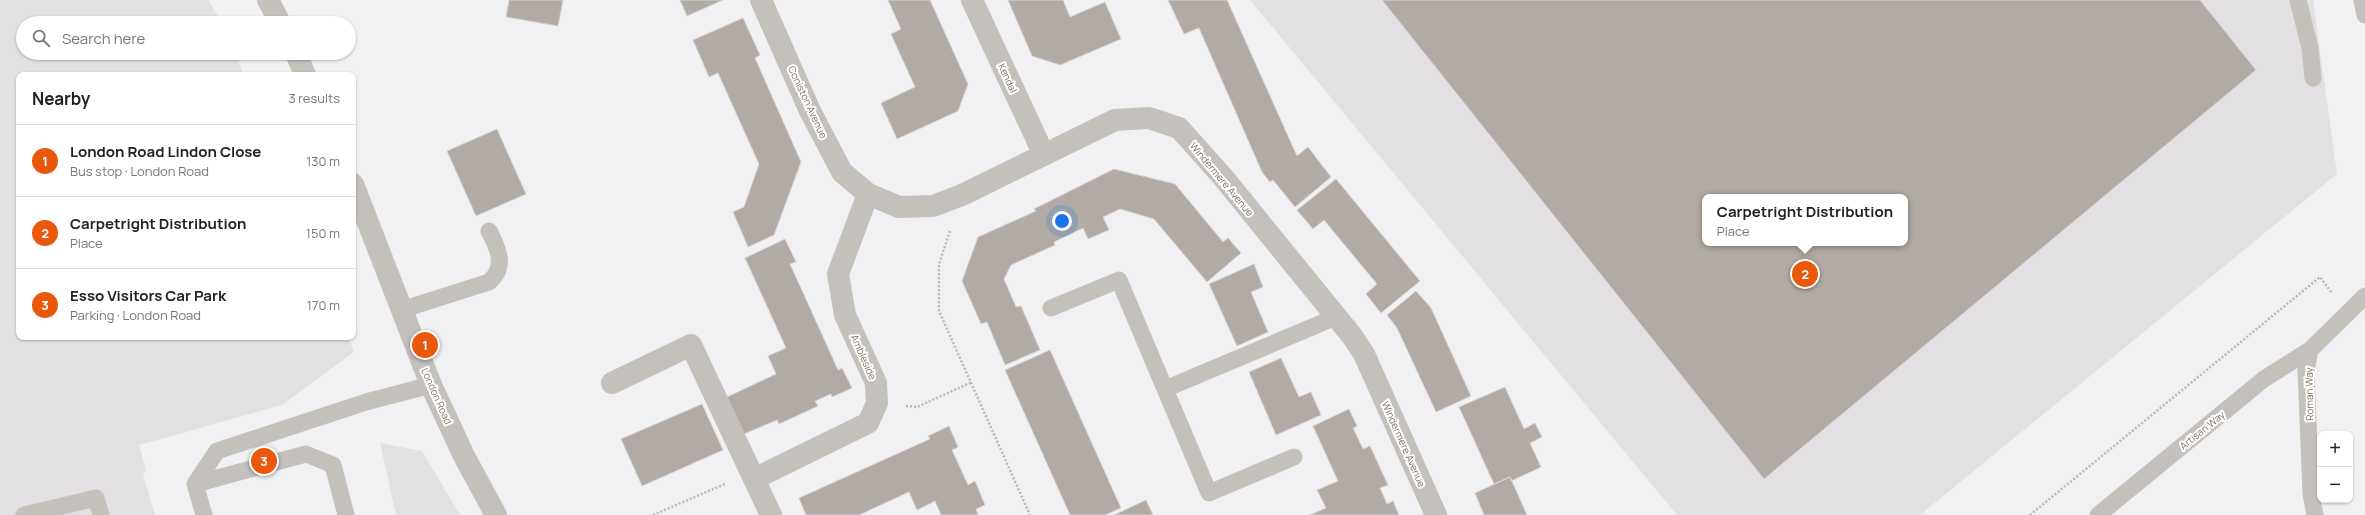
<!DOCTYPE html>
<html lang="en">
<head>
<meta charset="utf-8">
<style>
	:root { --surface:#fff; --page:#f6f6f6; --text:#222; --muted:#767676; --line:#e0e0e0; --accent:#ea580c }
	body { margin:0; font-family:Manrope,sans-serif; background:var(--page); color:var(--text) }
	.controls { position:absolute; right:12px; bottom:12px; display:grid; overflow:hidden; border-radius:8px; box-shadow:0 1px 3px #0004 }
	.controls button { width:36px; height:36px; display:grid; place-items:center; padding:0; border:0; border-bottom:1px solid var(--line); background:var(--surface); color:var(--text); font:20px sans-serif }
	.you { position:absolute; left:1062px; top:221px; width:14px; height:14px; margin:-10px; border:3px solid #fff; border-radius:50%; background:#1a73e8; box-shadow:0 0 0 6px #1a73e833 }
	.badge { display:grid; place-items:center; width:26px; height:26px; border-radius:50%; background:var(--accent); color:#fff; font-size:13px; font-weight:700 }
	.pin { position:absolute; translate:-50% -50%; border:2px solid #fff; box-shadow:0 1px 4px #0006 }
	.popup { position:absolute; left:1702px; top:194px; width:206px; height:52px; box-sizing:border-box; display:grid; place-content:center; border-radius:8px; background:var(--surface); filter:drop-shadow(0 1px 3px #0005); font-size:13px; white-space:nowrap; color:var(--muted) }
	.popup b { font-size:15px; color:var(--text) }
	.popup::after { content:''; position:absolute; left:50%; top:100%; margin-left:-8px; border:8px solid transparent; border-top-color:var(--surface) }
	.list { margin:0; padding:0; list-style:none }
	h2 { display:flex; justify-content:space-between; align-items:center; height:52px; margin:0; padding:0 16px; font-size:17px }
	h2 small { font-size:13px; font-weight:400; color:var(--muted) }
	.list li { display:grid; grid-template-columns:26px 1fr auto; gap:12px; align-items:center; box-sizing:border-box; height:72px; padding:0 16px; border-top:1px solid var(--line) }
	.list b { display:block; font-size:15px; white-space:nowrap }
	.list p { margin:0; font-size:13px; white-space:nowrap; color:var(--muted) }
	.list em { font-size:13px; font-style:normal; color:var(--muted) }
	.icon { flex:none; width:22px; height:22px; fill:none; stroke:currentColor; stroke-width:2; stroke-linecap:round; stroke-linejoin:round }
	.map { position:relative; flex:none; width:2365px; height:515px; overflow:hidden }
	.search { position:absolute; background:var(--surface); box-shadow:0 1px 3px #0004; left:16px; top:16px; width:340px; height:44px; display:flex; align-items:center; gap:10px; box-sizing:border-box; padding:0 14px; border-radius:22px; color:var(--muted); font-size:15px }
	.panel { position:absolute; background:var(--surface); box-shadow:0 1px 3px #0004; left:16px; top:72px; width:340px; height:268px; border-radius:8px }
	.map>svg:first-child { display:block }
	.built { fill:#e2e0e2; fill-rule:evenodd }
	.building { fill:#b1aaa5; stroke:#d4d3d6; fill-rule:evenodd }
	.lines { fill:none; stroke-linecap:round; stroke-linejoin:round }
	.path { stroke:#bcbab7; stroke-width:2.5; stroke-dasharray:2 2; stroke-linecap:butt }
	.service { stroke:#c4c1bd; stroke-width:17 }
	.minor { stroke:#c4c1bd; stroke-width:22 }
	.tertiary { stroke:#c4c1bd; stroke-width:22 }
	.labels { text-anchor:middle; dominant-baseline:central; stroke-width:4; stroke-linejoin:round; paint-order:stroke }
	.street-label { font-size:10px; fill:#807365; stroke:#fff }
</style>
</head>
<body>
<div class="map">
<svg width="2365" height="515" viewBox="0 0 2365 515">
	<rect width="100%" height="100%" fill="#f1f1f4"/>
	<!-- built -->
	<path class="built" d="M0 0H208L222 23H23V53H235L244 75H19V337H348L354 352 282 405 139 445 146 470 143 474 155 515H0Z
		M1250 0H2313L2337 174 1920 515H1677ZM1705 197H1905V243H1705Z
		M380 443 422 451 460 515H396Z"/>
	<!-- building -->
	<path class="building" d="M509 0H563L558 26 506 17Z
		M680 0H723L687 16Z
		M888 0H930L968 84 958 111 897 139 881 103 915 87 891 34 901 29Z
		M1008 0H1063L1070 17 1105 2 1121 39 1060 65 1032 56Z
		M1168 0H1227L1297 156 1308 147 1331 177 1295 207 1273 180 1270 182 1262 172 1199 28 1184 34Z
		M1382 0H2200L2256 70 1764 479ZM1705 197H1905V243H1705Z
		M743 18 760 55 755 58 801 162 774 235 748 247 733 212 744 207 759 164 718 73 709 77 693 40Z
		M497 129 526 194 476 216 447 151Z
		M1114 169 1175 184 1223 242 1228 238 1241 253 1207 282 1154 219 1120 209 1103 217 1109 230 1088 239 1083 228 1054 242 1055 245 1011 265 1004 279 1016 307 1021 306 1040 350 1005 365 987 322 981 324 962 281 978 237 1036 211 1034 209Z
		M1336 179 1420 281 1381 313 1366 294 1377 284 1324 220 1313 229 1297 210Z
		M785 239 796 262 790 264 838 370 842 368 852 388 832 397 831 394 815 401 818 406 779 424 777 420 744 434 727 397 776 374 768 356 786 348 745 258Z
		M1254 264 1263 287 1251 292 1268 332 1237 346 1209 284Z
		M1416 291 1431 308 1471 396 1436 412 1397 328 1387 315Z
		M1050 350 1121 508 1105 515H1070L1005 370Z
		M1281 358 1299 397 1311 392 1321 415 1276 435 1249 372Z
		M1505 387 1524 429 1535 423 1542 437 1530 443 1541 467 1511 481 1510 477 1494 484 1459 407Z
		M702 404 723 450 642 486 621 439Z
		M1349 409 1357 426 1353 428 1363 449 1370 446 1388 485 1380 488 1387 504 1393 501 1399 515H1310L1326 508 1317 490 1338 481 1313 426Z
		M949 426 958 447 952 450 968 485 975 481 985 505 976 509 978 515H941L935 501 917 510 909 492 859 515H806L799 498 930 439 928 436Z
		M1510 477 1527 515H1484L1475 493Z
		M1146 500 1153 515H1114Z"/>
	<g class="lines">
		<!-- path -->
		<path class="path" d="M950 231 939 264V311L1030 515
			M906 406 917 407 972 382
			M653 515 725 484
			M2030 515 2320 277 2332 293"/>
		<!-- service -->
		<path class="service" d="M2298 0 2310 48 2313 78
			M2362 0 2365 15
			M1051 308 1119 280 1165 389
			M401 310 489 282C507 267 498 248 489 231
			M1294 457 1209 493 1165 389 1336 317
			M195 484 306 454 333 465 346 515
			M24 515 96 498 101 515
			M204 515 195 484 217 451 366 402 431 385
			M2098 515 2264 379 2310 350
			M2315 515 2311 494 2306 371 2310 350 2365 296"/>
		<!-- minor -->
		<path class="minor" d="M761 0 810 111 842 172 868 194 899 207 933 206 962 195 1115 120 1149 118 1179 128 1222 176 1352 336 1364 354 1436 515
			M972 0 1044 155
			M612 383 691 345 771 515
			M754 479 868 423 877 403 876 383 845 315 838 274 868 194"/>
		<!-- tertiary -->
		<path class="tertiary" d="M268 0 280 23
			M296 53 305 75
			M353 184 431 385 464 456 496 515"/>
	</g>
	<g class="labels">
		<!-- street labels -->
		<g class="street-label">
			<text transform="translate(1008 78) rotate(65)">Kendal</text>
			<text transform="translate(808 102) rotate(65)">Coniston Avenue</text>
			<text transform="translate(1222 179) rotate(50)">Windermere Avenue</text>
			<text transform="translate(864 357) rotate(66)">Ambleside</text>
			<text transform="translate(2309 394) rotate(-91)">Roman Way</text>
			<text transform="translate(437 396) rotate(66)">London Road</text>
			<text transform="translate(2202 430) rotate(-39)">Artisan Way</text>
			<text transform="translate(1404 444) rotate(66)">Windermere Avenue</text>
		</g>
	</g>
</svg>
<div class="controls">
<button>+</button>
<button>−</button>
</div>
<div class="you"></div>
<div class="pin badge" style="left:425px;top:345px">1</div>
<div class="pin badge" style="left:1805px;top:274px">2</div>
<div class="popup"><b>Carpetright Distribution</b>Place</div>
<div class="pin badge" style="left:264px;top:461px">3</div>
<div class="search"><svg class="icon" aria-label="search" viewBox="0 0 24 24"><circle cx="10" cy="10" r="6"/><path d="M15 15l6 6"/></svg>Search here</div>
<section class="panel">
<h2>Nearby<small>3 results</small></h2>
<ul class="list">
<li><span class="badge">1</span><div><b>London Road Lindon Close</b><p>Bus stop · London Road</p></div><em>130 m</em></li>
<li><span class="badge">2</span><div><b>Carpetright Distribution</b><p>Place</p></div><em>150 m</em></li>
<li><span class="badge">3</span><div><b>Esso Visitors Car Park</b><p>Parking · London Road</p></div><em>170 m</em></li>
</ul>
</section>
</div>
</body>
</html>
